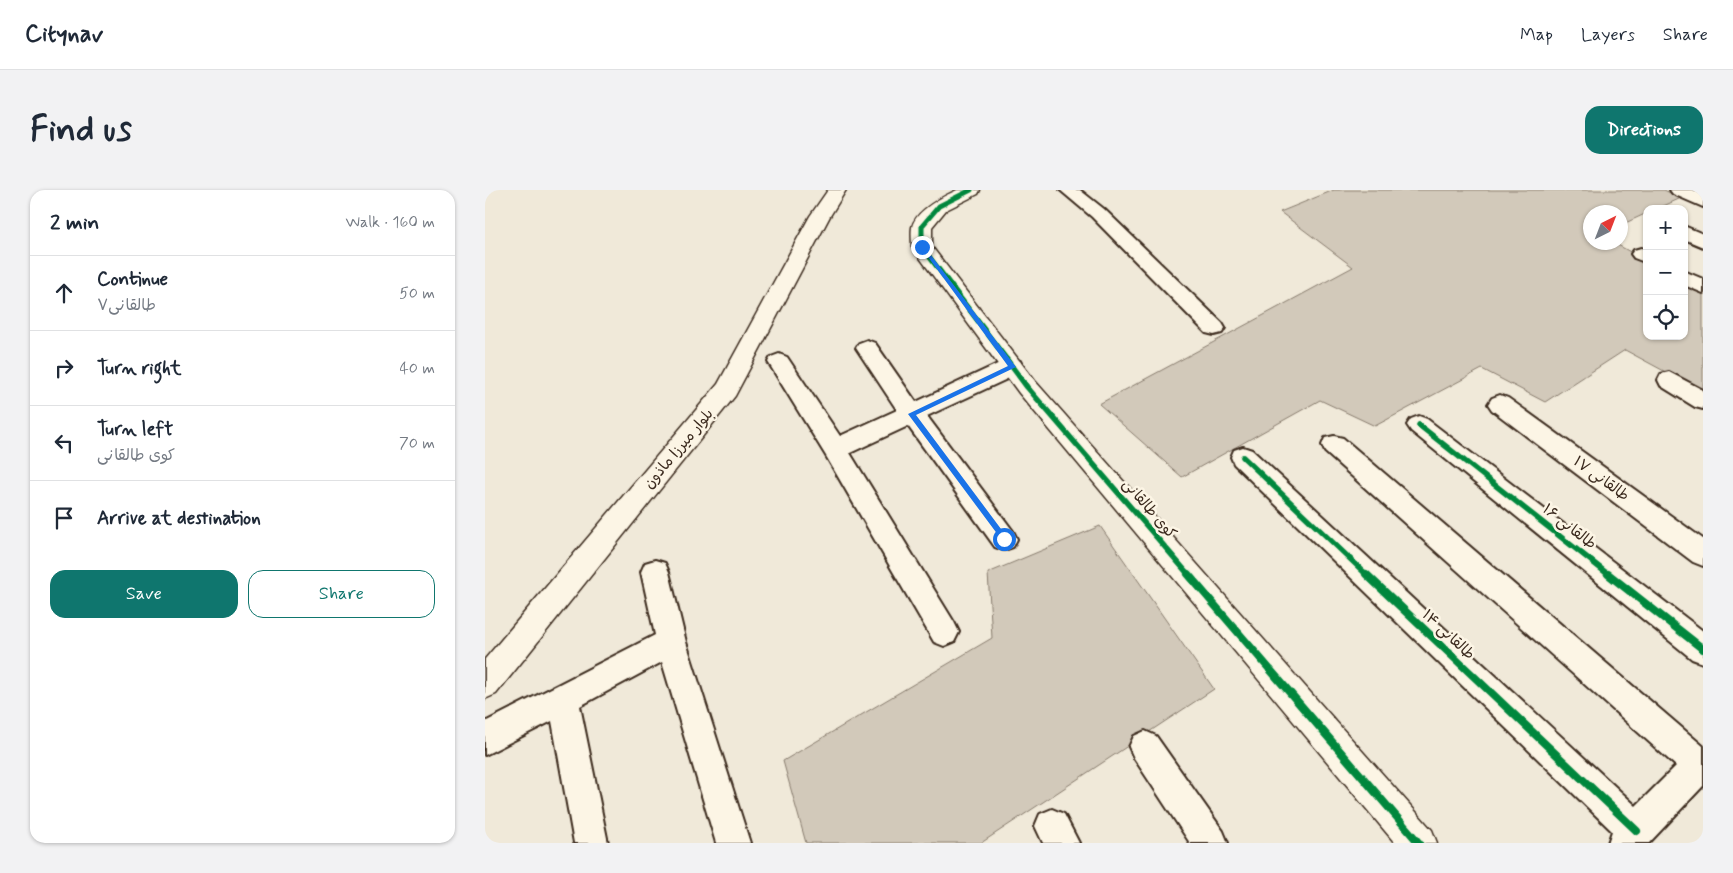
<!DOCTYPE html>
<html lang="en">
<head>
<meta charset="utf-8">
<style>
	:root { --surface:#fff; --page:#f2f2f3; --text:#1f2937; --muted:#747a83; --line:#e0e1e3; --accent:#0f766e }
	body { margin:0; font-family:Mynerve,"Playpen Sans Arabic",sans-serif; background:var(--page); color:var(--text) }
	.controls { position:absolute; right:15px; top:15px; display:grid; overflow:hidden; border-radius:10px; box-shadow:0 1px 4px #0004 }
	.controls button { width:45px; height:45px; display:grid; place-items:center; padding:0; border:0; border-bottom:1px solid var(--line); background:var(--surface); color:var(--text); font:25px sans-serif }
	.compass { position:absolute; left:1098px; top:15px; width:45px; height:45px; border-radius:50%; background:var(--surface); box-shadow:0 1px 4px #0004; rotate:42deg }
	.stop { position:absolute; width:15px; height:15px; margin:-11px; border:4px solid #1a73e8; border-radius:50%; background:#fff }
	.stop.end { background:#1a73e8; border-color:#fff; box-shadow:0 1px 5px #0008 }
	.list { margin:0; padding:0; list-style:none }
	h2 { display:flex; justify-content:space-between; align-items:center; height:65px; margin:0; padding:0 20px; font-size:21px }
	h2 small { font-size:16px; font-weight:400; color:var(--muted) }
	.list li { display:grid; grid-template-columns:32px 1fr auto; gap:15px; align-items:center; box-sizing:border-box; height:75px; padding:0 20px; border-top:1px solid var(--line) }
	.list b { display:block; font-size:19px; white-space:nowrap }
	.list p { margin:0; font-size:16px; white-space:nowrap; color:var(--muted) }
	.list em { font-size:16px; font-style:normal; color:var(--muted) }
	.actions { display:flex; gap:10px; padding:15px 20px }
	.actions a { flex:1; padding:11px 0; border:1px solid var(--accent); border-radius:15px; text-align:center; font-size:18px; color:var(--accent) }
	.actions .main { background:var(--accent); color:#fff }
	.icon { flex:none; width:28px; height:28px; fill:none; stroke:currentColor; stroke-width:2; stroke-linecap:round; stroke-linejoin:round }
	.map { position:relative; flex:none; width:1218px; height:653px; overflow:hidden; border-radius:15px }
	header { display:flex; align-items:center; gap:30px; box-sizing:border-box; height:70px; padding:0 25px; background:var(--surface); border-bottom:1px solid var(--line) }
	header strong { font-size:24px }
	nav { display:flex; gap:28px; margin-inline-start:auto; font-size:18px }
	.intro { display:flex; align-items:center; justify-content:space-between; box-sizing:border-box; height:120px; padding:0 30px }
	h1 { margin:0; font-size:35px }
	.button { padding:12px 22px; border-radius:15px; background:var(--accent); color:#fff; font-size:18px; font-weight:700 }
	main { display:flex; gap:30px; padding:0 30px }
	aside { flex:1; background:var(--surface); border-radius:15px; box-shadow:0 1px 4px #0004 }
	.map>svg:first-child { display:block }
	.green { fill:#d2c9ba; stroke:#867a6c }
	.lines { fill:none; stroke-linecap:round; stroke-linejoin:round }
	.minor-casing { stroke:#3b2a1e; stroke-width:4 }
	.tertiary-casing { stroke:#3b2a1e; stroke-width:3 }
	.secondary-casing { stroke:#3b2a1e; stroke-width:3 }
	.minor { fill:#fcf5e5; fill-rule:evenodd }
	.tertiary { fill:#fcf5e5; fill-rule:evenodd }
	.secondary { fill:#fcf5e5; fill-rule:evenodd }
	.cycleway-far2-casing { stroke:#fcf5e5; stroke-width:8 }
	.cycleway-far1-casing { stroke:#fcf5e5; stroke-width:9 }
	.cycleway-casing { stroke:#fcf5e5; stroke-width:11 }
	.cycleway-far2 { stroke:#00873e; stroke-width:5 }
	.cycleway-far1 { stroke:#00873e; stroke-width:5.5 }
	.cycleway { stroke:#00873e; stroke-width:8 }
	.route { fill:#1a73e8 }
	.labels { text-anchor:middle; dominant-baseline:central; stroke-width:5; stroke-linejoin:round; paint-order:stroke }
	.street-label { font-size:15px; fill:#3b2a1e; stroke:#fcf5e5 }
</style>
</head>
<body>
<header>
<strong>Citynav</strong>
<nav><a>Map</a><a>Layers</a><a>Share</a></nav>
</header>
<div class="intro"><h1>Find us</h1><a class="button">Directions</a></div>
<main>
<aside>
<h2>2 min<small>Walk · 160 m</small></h2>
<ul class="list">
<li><svg class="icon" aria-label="ahead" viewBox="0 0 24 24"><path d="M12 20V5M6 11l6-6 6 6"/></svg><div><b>Continue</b><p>طالقانی۷</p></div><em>50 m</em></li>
<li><svg class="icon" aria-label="right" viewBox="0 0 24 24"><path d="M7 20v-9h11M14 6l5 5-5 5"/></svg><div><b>Turn right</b></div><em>40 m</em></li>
<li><svg class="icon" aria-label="left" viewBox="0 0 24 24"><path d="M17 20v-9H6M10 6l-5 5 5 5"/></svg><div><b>Turn left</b><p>کوی طالقانی</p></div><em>70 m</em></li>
<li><svg class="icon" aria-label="arrive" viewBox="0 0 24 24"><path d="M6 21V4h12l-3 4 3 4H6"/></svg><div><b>Arrive at destination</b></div></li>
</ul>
<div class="actions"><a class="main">Save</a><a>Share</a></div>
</aside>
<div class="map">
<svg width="1218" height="653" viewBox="0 0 1218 653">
	<rect width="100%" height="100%" fill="#f0e9d9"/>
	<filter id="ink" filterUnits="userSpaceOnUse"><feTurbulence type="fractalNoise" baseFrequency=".02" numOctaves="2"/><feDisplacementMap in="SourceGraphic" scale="10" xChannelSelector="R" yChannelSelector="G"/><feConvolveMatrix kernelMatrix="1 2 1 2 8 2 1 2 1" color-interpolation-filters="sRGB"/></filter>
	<g filter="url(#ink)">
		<!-- green -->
		<path class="green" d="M849 0H1179L1196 8 1172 19H1162V23L1136 35V22H1106V52L1129 53 1162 71V146H1199V93L1218 104V202L1140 160 1060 212 997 179 890 236 835 210 697 287 614 214 868 77 795 22Z
			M615 336 729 499 496 653H321L298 571 507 448 503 383Z"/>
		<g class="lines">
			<defs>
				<path id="minor" d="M575 0H595L619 19 737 133 740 138 737 143 729 145 721 143 607 27Z
					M1185 0H1208L1218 5V17L1188 4Z
					M1199 36 1218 44V57L1199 49Z
					M1156 58 1162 60V73L1149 68 1146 64 1149 60Z
					M1199 81 1218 89V103L1199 95Z
					M382 150 390 153 431 212 519 171 527 169 535 171 538 177 535 183 442 226 528 341 532 349 528 357 519 360 510 357 423 236 365 263 469 432 474 442 469 452 459 456 449 452 341 266 283 172 286 167 294 164 302 167 355 246 412 220 371 158 374 153Z
					M1184 182 1218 200V219L1210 217 1176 196 1173 190 1176 184Z
					M1015 205 1023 208 1218 349V376L1208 372 1007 220 1003 214 1007 208Z
					M934 226 942 229 1218 441V473L1207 469 926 241 922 235 926 229Z
					M849 246 858 248 1218 556V596L1164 653H1123L1127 641 749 274 746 267 749 260 758 257 767 260 1151 616 1191 576 840 262 837 255 840 248Z
					M170 370 180 373 184 382 201 452 265 653H231L177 472 95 516 123 653H89L67 531 0 565V532L170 445 156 382 160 373Z
					M660 541 671 546 738 641 743 653H705L649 568 644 557 649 546Z
					M567 619 579 624 594 653H558L550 636 555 624Z"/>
				<path id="tertiary" d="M472 0H495L493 4 461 20 447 37V57L550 191 947 640 952 653H910L534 203 427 57C427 51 426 43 427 37 431 20 457 7 472 0Z"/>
				<path id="secondary" d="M343 0H361L345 26 250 206 11 504 0 509V469L233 194 325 26Z"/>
			</defs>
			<!-- minor casing -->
			<use href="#minor" class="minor-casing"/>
			<!-- tertiary casing -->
			<use href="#tertiary" class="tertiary-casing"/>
			<!-- secondary casing -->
			<use href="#secondary" class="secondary-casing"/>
			<!-- minor -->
			<use href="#minor" class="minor"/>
			<!-- tertiary -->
			<use href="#tertiary" class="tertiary"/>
			<!-- secondary -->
			<use href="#secondary" class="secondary"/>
			<defs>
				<path id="cycleway-far2" d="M486 0 454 16 437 36V57L523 171"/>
				<path id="cycleway-far1" d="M522 170 542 197 704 385
					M934 235 1124 385
					M758 267 882 385"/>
				<path id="cycleway" d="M703 384 934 653
					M881 384 1152 641
					M1123 384 1218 459"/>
			</defs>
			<!-- cycleway-far2 casing -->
			<use href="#cycleway-far2" class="cycleway-far2-casing"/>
			<!-- cycleway-far1 casing -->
			<use href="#cycleway-far1" class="cycleway-far1-casing"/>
			<!-- cycleway casing -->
			<use href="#cycleway" class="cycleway-casing"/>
			<!-- cycleway-far2 -->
			<use href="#cycleway-far2" class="cycleway-far2"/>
			<!-- cycleway-far1 -->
			<use href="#cycleway-far1" class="cycleway-far1"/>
			<!-- cycleway -->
			<use href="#cycleway" class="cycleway"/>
		</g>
	</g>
	<!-- route -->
	<path class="route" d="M435 56H439L531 177 431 225 522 347V352L519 353 423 224 523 176Z"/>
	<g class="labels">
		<!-- street labels -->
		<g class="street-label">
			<text transform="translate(194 259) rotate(-50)">بلوار میرزا ماذون</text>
			<text transform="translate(1116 289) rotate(36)">طالقانی ۱۷</text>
			<text transform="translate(664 319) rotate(49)">کوی طالقانی</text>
			<text transform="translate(1084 337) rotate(38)">طالقانی ۱۶</text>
			<text transform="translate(963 445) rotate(43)">طالقانی ۱۴</text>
		</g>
	</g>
</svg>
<div class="controls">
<button>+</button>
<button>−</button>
<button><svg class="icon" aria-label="locate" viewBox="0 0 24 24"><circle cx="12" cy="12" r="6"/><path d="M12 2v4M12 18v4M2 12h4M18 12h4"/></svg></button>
</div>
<svg class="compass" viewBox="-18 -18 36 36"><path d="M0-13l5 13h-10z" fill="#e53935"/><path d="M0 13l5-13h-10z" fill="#747a83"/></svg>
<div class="stop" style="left:519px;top:349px"></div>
<div class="stop end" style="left:437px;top:57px"></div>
</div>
</main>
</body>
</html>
